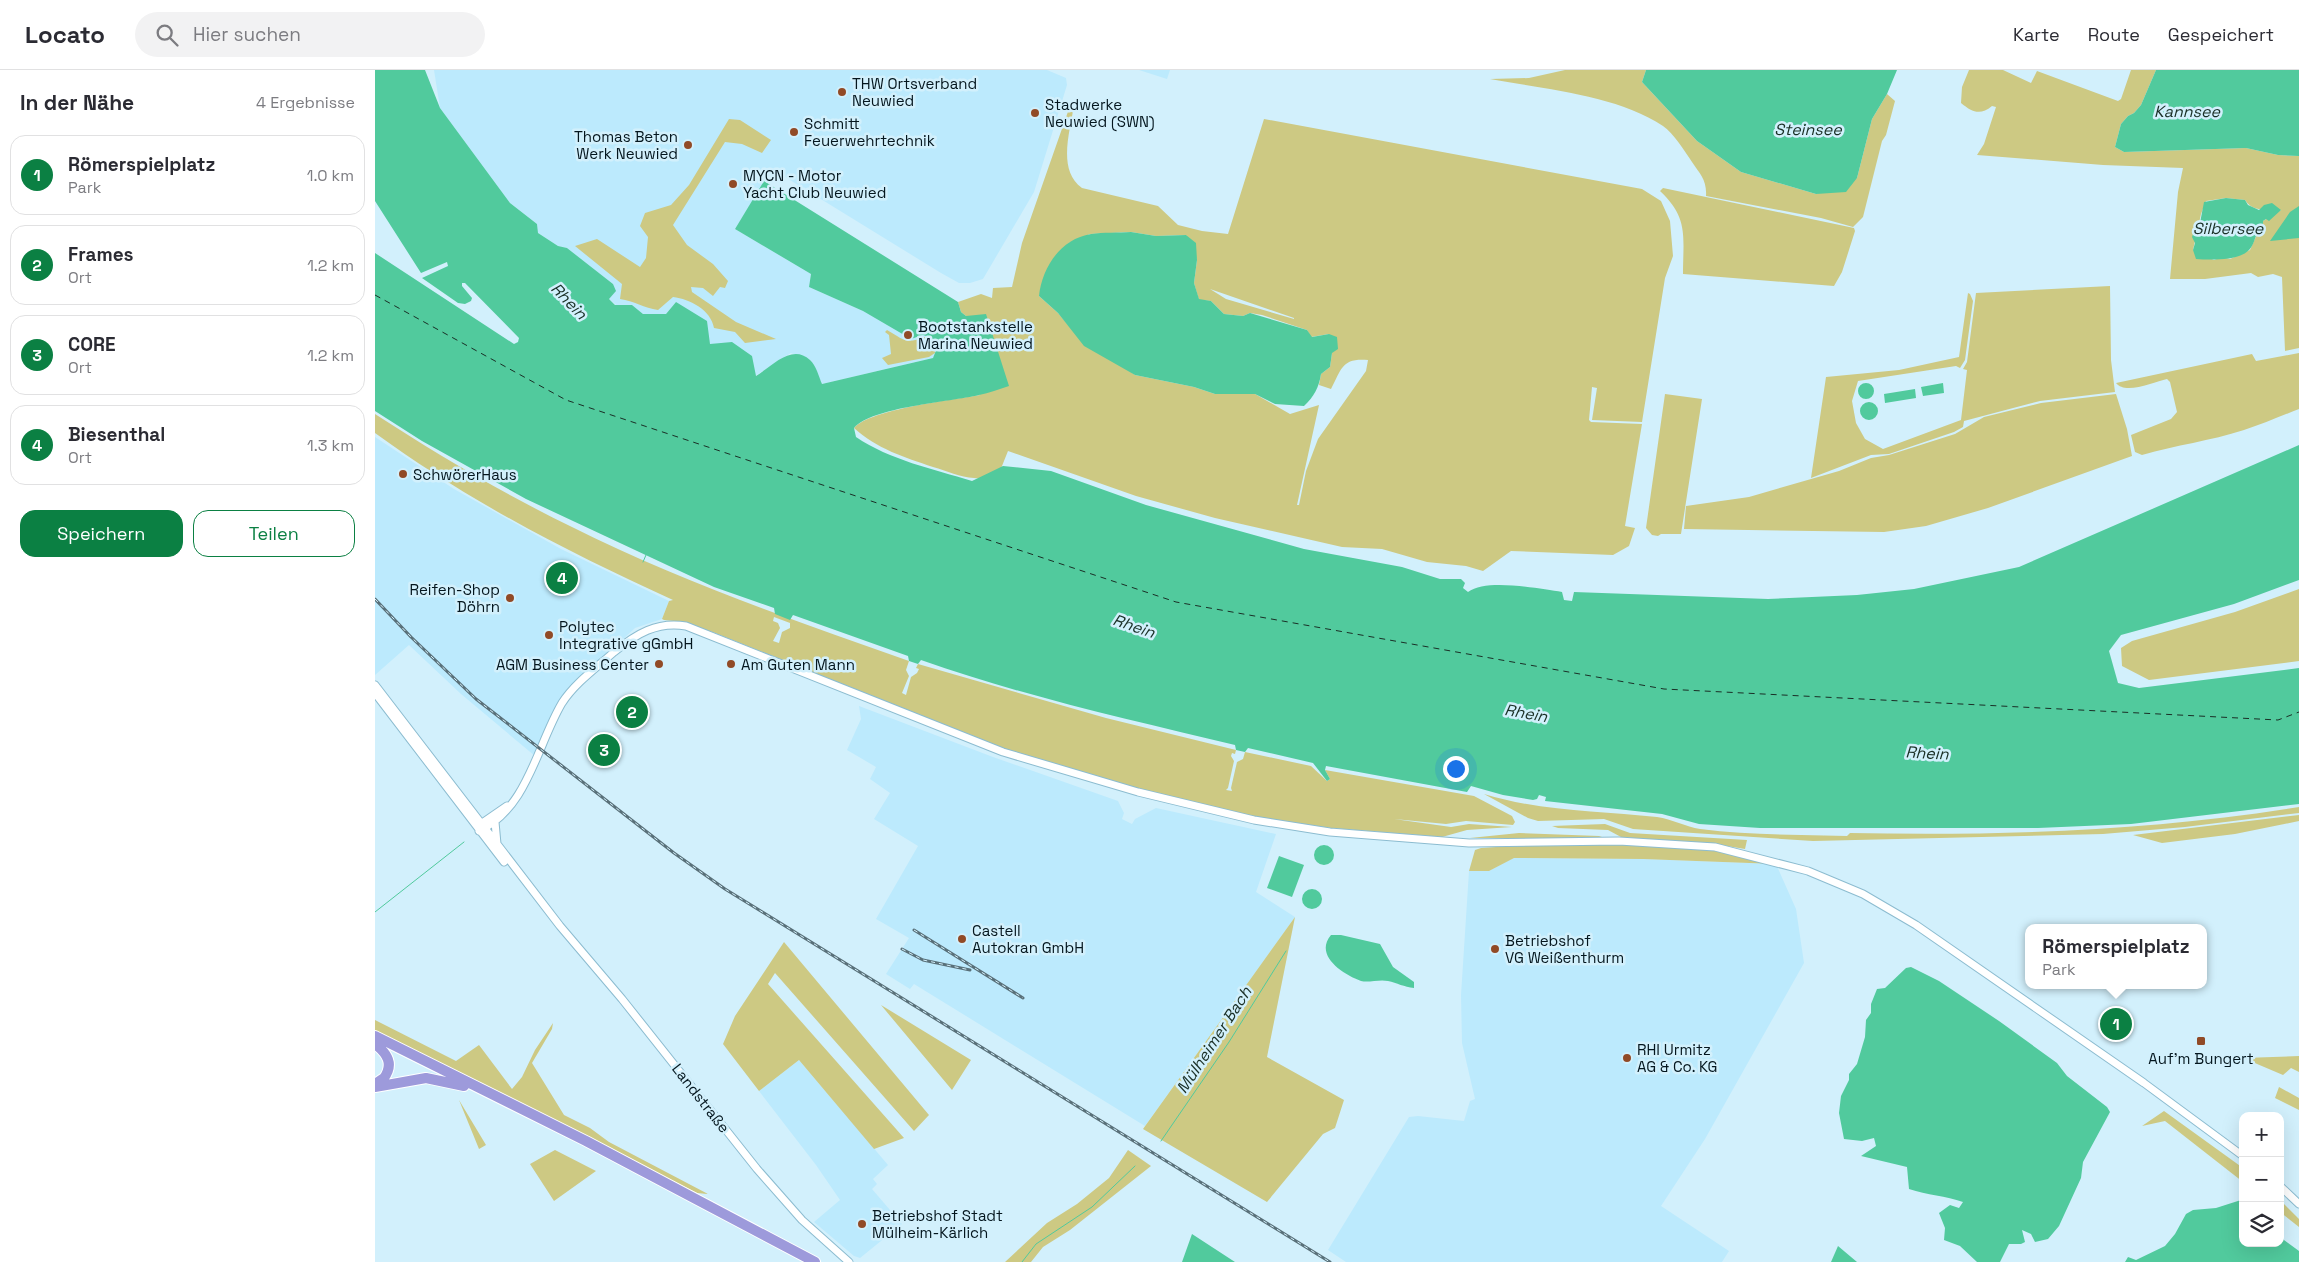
<!DOCTYPE html>
<html lang="de">
<head>
<meta charset="utf-8">
<style>
	:root { --surface:#fff; --page:#f2f2f3; --text:#2b2b33; --muted:#7c7c81; --line:#e1e1e2; --accent:#0b8043 }
	body { margin:0; font-family:"Space Grotesk",sans-serif; background:var(--page); color:var(--text) }
	.controls { position:absolute; right:15px; bottom:15px; display:grid; overflow:hidden; border-radius:10px; box-shadow:0 5px 20px #0002 }
	.controls button { width:45px; height:45px; display:grid; place-items:center; padding:0; border:0; border-bottom:1px solid var(--line); background:var(--surface); color:var(--text); font:25px sans-serif }
	.you { position:absolute; left:1080px; top:698px; width:18px; height:18px; margin:-12px; border:4px solid #fff; border-radius:50%; background:#1a73e8; box-shadow:0 0 0 8px #1a73e833 }
	.badge { display:grid; place-items:center; width:32px; height:32px; border-radius:50%; background:var(--accent); color:#fff; font-size:16px; font-weight:700 }
	.pin { position:absolute; translate:-50% -50%; border:2px solid #fff; box-shadow:0 1px 5px #0006 }
	.popup { position:absolute; left:1650px; top:854px; width:182px; height:65px; box-sizing:border-box; display:grid; place-content:center; border-radius:10px; background:var(--surface); filter:drop-shadow(0 1px 4px #0005); font-size:16px; white-space:nowrap; color:var(--muted) }
	.popup b { font-size:19px; color:var(--text) }
	.popup::after { content:''; position:absolute; left:50%; top:100%; margin-left:-10px; border:10px solid transparent; border-top-color:var(--surface) }
	.list { margin:0; padding:0; list-style:none }
	h2 { display:flex; justify-content:space-between; align-items:center; height:65px; margin:0; padding:0 20px; font-size:21px }
	h2 small { font-size:16px; font-weight:400; color:var(--muted) }
	.list li { display:grid; grid-template-columns:32px 1fr auto; gap:15px; align-items:center; box-sizing:border-box; height:80px; margin:0 10px 10px; padding:0 10px; border:1px solid var(--line); border-radius:15px }
	.list b { display:block; font-size:19px; white-space:nowrap }
	.list p { margin:0; font-size:16px; white-space:nowrap; color:var(--muted) }
	.list em { font-size:16px; font-style:normal; color:var(--muted) }
	.actions { display:flex; gap:10px; padding:15px 20px }
	.actions a { flex:1; padding:11px 0; border:1px solid var(--accent); border-radius:15px; text-align:center; font-size:18px; color:var(--accent) }
	.actions .main { background:var(--accent); color:#fff }
	.icon { flex:none; width:28px; height:28px; fill:none; stroke:currentColor; stroke-width:2; stroke-linecap:round; stroke-linejoin:round }
	.map { position:relative; flex:none; width:1924px; height:1192px; overflow:hidden }
	header { display:flex; align-items:center; gap:30px; box-sizing:border-box; height:70px; padding:0 25px; background:var(--surface); border-bottom:1px solid var(--line) }
	header strong { font-size:24px }
	nav { display:flex; gap:28px; margin-inline-start:auto; font-size:18px }
	.search { width:350px; height:45px; background:var(--page); display:flex; align-items:center; gap:12px; box-sizing:border-box; padding:0 18px; border-radius:28px; color:var(--muted); font-size:19px }
	main { display:flex }
	aside { flex:1; background:var(--surface) }
	.map>svg:first-child { display:block }
	.built { fill:#bceafd }
	.green { fill:#cdc983; fill-rule:evenodd }
	.water { fill:#51ca9d }
	.lines { fill:none; stroke-linecap:round; stroke-linejoin:round }
	.stream { stroke:#51ca9d; stroke-width:1 }
	.ferry { stroke:#1a2f26; stroke-width:1; stroke-dasharray:6 5; stroke-linecap:butt }
	.minor-casing { stroke:#8cbcd0; stroke-width:9 }
	.highway-casing { stroke:#fff; stroke-width:12 }
	.minor { stroke:#fff; stroke-width:7 }
	.highway { stroke:#9d9adb; stroke-width:10 }
	.rail-casing { stroke:#597079; stroke-width:3 }
	.rail { stroke:#d2f0fc; stroke-width:1; stroke-dasharray:4; stroke-linecap:butt }
	.poi-dot { fill:#914a26; stroke:#d2f0fc; stroke-width:2 }
	.labels { text-anchor:middle; dominant-baseline:central; stroke-width:5; stroke-linejoin:round; paint-order:stroke }
	.poi-label { font-size:15px; fill:#04161e; stroke:#d2f0fc; text-anchor:start }
	.street-label { font-size:15px; fill:#04161e; stroke:#d2f0fc }
	.water-label { font-size:16px; font-style:italic; fill:#1a2f26; stroke:#d2f0fc }
</style>
</head>
<body>
<header>
<strong>Locato</strong>
<div class="search"><svg class="icon" aria-label="search" viewBox="0 0 24 24"><circle cx="10" cy="10" r="6"/><path d="M15 15l6 6"/></svg>Hier suchen</div>
<nav><a>Karte</a><a>Route</a><a>Gespeichert</a></nav>
</header>
<main>
<aside>
<h2>In der Nähe<small>4 Ergebnisse</small></h2>
<ul class="list">
<li><span class="badge">1</span><div><b>Römerspielplatz</b><p>Park</p></div><em>1.0 km</em></li>
<li><span class="badge">2</span><div><b>Frames</b><p>Ort</p></div><em>1.2 km</em></li>
<li><span class="badge">3</span><div><b>CORE</b><p>Ort</p></div><em>1.2 km</em></li>
<li><span class="badge">4</span><div><b>Biesenthal</b><p>Ort</p></div><em>1.3 km</em></li>
</ul>
<div class="actions"><a class="main">Speichern</a><a>Teilen</a></div>
</aside>
<div class="map">
<svg width="1924" height="1192" viewBox="0 0 1924 1192">
	<rect width="100%" height="100%" fill="#d2f0fc"/>
	<!-- built -->
	<path class="built" d="M59 0H672L691 8 692 15 659 122 608 209 595 213H584L566 203 397 99 360 159 436 204 434 217 488 241 536 269 548 265 557 268 561 273V284L558 288 447 314 436 291 416 283 380 306 335 274 301 232 291 244H268L257 235H241L234 229 238 214 192 178 183 176 163 163 162 154 135 133 65 38Z
		M764 0H795L792 9Z
		M0 367 79 419 120 442 186 479 294 531 287 549 260 558 202 612 160 686 86 624 34 575 0 605Z
		M484 636 618 687 743 731 749 743 747 749 757 754 760 749 781 738 901 764 881 822 920 847 770 1056 539 914 535 919 511 904 534 868 501 849 543 776 499 749 515 723 495 709 501 697 472 680 486 649Z
		M1138 788 1268 789 1401 794 1421 839 1429 893 1330 1069 1286 1136 1354 1181 1347 1192H971L953 1180 1034 1047 1043 1046 1089 1051 1095 1031 1100 1029 1087 973 1086 925 1094 801H1114Z
		M424 990 513 1095 498 1109 502 1114 497 1119 527 1154 485 1188 479 1186 439 1152 465 1130 441 1095 384 1021Z"/>
	<!-- green -->
	<path class="green" d="M1190 0H1271L1267 12 1322 71 1366 102 1441 124 1482 108 1497 49 1512 24 1520 31 1511 65 1507 71 1488 147 1478 157 1446 148 1331 126C1332 110 1325 104 1317 92 1309 80 1299 64 1288 56 1242 25 1169 19 1115 9L1154 8Z
		M1594 0H1628L1656 13 1662 1 1743 31 1746 29 1756 0H1781L1766 35 1759 43 1753 46 1746 54 1740 77 1749 82 1871 78 1903 85 1924 86V278L1910 281 1907 207 1898 204 1883 207 1876 203 1830 209H1795L1803 122 1808 98 1728 95 1602 85 1609 74 1621 37 1617 36C1605 46 1597 42 1586 33L1587 17ZM1851 128 1870 130C1877 142 1894 140 1906 140L1888 151 1875 180 1855 189 1847 187 1839 190 1818 180 1826 144 1831 131Z
		M696 33 699 35C695 62 682 100 707 118L783 136 803 155 827 161 853 164 889 49 1267 119 1286 131 1295 151 1298 186 1290 208 1267 352 1217 350 1222 318 1217 317 1214 350 1216 352 1267 354 1250 456 1260 458 1254 476 1238 485 1136 481 1108 501 1091 496 1052 492 1007 479 967 477 840 448 761 426 633 381 623 406C615 407 607 409 599 408 585 407 572 401 558 397 529 387 502 379 479 358 496 339 577 330 605 325L591 246 586 242 583 232 606 224 617 228 618 218 637 217 647 173ZM756 162 781 166 811 165 822 190 819 213 824 230 836 231 849 244 868 246 875 243 887 245 932 260 936 267 954 264 957 283 955 297 946 304 944 315 956 319C967 298 967 288 993 290L991 301 943 369 931 401 924 435H922L944 335 915 344 880 324H840L819 317 760 305 694 256 683 243 664 226 694 173 715 164ZM835 219 919 248V249L851 229Z
		M354 49 365 50 396 70 387 83 367 74 350 72 298 155 312 175 338 194 353 211 350 218 345 217 338 226 328 218 316 217 317 222 361 252 401 269 370 273 360 262 339 258C336 240 315 229 298 227L283 240C269 238 259 231 245 229L247 214 200 176 222 169 265 197 271 188 273 167 265 156 270 143 296 135 314 115Z
		M1288 118 1479 158 1480 161 1467 202 1459 216 1308 204C1308 167 1314 148 1285 121Z
		M1735 216 1736 290 1740 322 1665 331 1589 351 1588 357 1579 362 1514 384 1496 385 1436 408 1451 307 1524 300 1584 287 1593 223 1595 224 1598 231 1590 290 1585 298 1581 296 1483 311 1477 331 1481 353 1490 369 1508 379 1586 350 1592 300 1588 299 1592 292 1601 223Z
		M512 260C528 269 531 275 549 267L557 269 561 274 560 283 554 287 513 295 507 288 516 284 514 265 510 262Z
		M1924 283V339C1906 346 1888 354 1869 360 1835 371 1801 375 1767 385L1760 382 1756 365 1796 349 1802 342 1795 312 1792 309C1779 312 1750 325 1741 313L1877 284 1881 291Z
		M1290 324 1327 329 1306 464H1286L1283 466 1277 465 1271 458Z
		M1741 324 1752 359 1757 386 1613 438 1551 456 1509 462 1309 459 1311 436 1374 427 1464 401 1496 388 1514 385 1580 364 1609 347 1666 333Z
		M0 344C63 385 129 424 197 457 305 511 420 551 534 591L531 600 534 606 527 623 531 625 536 607 542 603 544 599 541 598 543 594 731 648 861 680 860 684 857 683 856 686 859 691 853 718 851 720 857 721 856 718 862 692 868 689 870 682 936 696 952 711 955 709 950 700 1099 726 1137 746 1140 752 1138 755 1091 751 1071 754 1019 749 1076 757 1094 754 1137 757 1092 760 1067 767 956 758 881 747 769 721 629 679 340 563 308 552 289 550 287 549 294 531 298 530C194 483 92 430 0 363ZM399 547 415 553V558L407 562 404 573 398 571 405 558 403 553 398 551Z
		M1924 519V591L1774 610 1747 596 1746 578 1757 571 1860 542Z
		M1109 724C1164 741 1225 741 1282 747 1297 749 1311 757 1325 759 1374 765 1423 765 1472 766L1475 763C1625 766 1776 761 1924 737V743L1810 757 1728 764 1438 771 1258 759 1229 749 1163 751 1153 748Z
		M1924 745V751L1860 764 1787 773 1758 765Z
		M1230 754 1255 763 1372 770 1370 779 1340 774 1246 767 1233 760 1183 758 1177 756Z
		M1144 763 1224 766 1230 768H1095Z
		M1245 773 1339 779 1401 794 1268 789 1139 788 1114 801H1094L1100 780 1106 778 1165 774Z
		M920 847 892 987 969 1030 960 1058 948 1064 892 1132 768 1059Z
		M409 872 554 1045 539 1061 400 903 393 914 529 1068 499 1079 424 990 384 1021 348 974 360 946Z
		M506 935 596 990 577 1020Z
		M1733 943 1746 950 1743 957 1731 949Z
		M0 950 81 991 104 975 137 1019 147 1007 160 980 178 953 177 959 157 993 189 1045 215 1058 234 1072 333 1124 322 1123 0 961Z
		M1924 986V1002L1916 998 1908 1005 1868 988Z
		M1904 1017 1924 1028V1040L1900 1028Z
		M84 1030 111 1075 104 1079Z
		M1789 1041 1868 1098V1112L1790 1051 1767 1056Z
		M180 1080 221 1101 179 1131 155 1094Z
		M753 1080 776 1096 695 1160 668 1177 656 1192H630L672 1153 702 1134 734 1108Z
		M1905 1130 1924 1149V1157L1905 1142Z"/>
	<!-- water -->
	<path class="water" d="M0 0H50L65 38 135 133 162 154 163 163 183 176 192 178 238 214 241 221 234 229 240 235H257L268 244H291L301 232 332 251 335 274 357 272 377 286 381 306C397 296 417 273 435 290 441 295 444 307 447 314L558 288 562 278 557 268 548 265 536 269 488 241 434 217 436 204 360 159 389 111 583 232 586 242 591 246 611 244 634 316C624 319 614 323 604 325 575 332 497 337 479 358L481 367C515 390 558 399 597 411L628 396 676 401 771 435 929 479 1027 497 1065 509H1086L1090 513 1088 518 1093 522C1112 508 1164 519 1187 522L1189 530 1197 531 1199 522 1393 529 1482 525 1539 519 1644 497 1924 375V510L1859 534 1746 565 1734 581 1743 613 1764 618 1924 598V734L1756 754 1663 758H1385L1324 754 1287 744 1170 731 1171 727 1164 725 1162 729 1158 730 1128 725 1096 716 1092 722 951 696 950 700 955 709 952 711 938 693 873 678 870 682 861 680 860 675C755 650 648 626 546 590L543 594 534 591 533 586 418 545 415 550 400 544 399 538 339 517 151 429 47 371 0 341V183L139 274 143 272 144 268 90 213H87V216L97 228 96 231 90 234 83 233 47 208 73 196 72 192 46 203 0 131Z
		M1271 0H1522L1512 24 1497 49 1482 108 1471 122 1441 124 1366 102 1322 71 1267 12Z
		M1781 0H1924V86L1903 85 1871 78 1749 82 1740 77 1746 54 1753 46 1759 43 1766 35Z
		M1851 128 1870 130 1873 135 1884 140 1889 135 1897 133 1906 140 1894 151 1891 149 1888 151V156C1879 163 1881 173 1874 180 1864 191 1835 190 1821 189L1818 180 1820 173 1817 167 1821 156 1825 153 1829 132Z
		M1924 136V168L1895 171 1915 142Z
		M756 162 781 166 811 165 821 173 822 190 819 213 824 229 836 231 849 244 868 246 875 243 932 260 937 267 954 264 962 267 963 279 957 283 955 297 946 304C944 317 939 327 929 336L900 334 880 324H840L819 317 760 305 709 276 683 243 664 226C667 198 685 169 716 164 728 162 743 163 756 162Z
		M1483 321a8 8 0 1 1 16 0a8 8 0 1 1-16 0Z
		M1568 313 1569 323 1548 326 1546 317Z
		M1540 319 1541 328 1510 333 1509 324Z
		M1485 341a9 9 0 1 1 18 0a9 9 0 1 1-18 0Z
		M939 785a10 10 0 1 1 20 0a10 10 0 1 1-20 0Z
		M904 786 929 795 917 827 892 818Z
		M927 829a10 10 0 1 1 20 0a10 10 0 1 1-20 0Z
		M956 865H966L1005 874 1018 897 1039 912V918C1029 917 1022 913 1013 911 1004 909 994 913 986 911 967 904 939 885 956 865Z
		M1536 897 1564 911 1624 951 1682 993 1692 1006 1732 1037 1735 1042 1708 1092 1706 1108 1684 1156 1673 1169 1660 1172 1656 1164 1647 1160 1650 1172 1646 1174H1634L1625 1192H1602L1585 1176 1569 1170 1570 1158 1564 1143 1575 1135 1584 1138 1588 1132C1571 1126 1552 1125 1534 1119L1532 1097 1486 1086 1501 1076 1499 1068 1487 1071 1469 1069 1464 1043 1466 1026 1474 1010V1004L1482 994 1490 967 1491 950 1496 943V934L1502 919 1510 918 1531 898Z
		M1866 1130 1868 1133V1173H1905V1167L1924 1181V1192H1750L1753 1187 1761 1190 1790 1176 1800 1164 1811 1144 1818 1140 1841 1138Z
		M817 1164 860 1192H807Z
		M1463 1176 1482 1192H1456Z"/>
	<g class="lines">
		<!-- stream -->
		<path class="stream" d="M268 492 271 485
			M0 842 89 772
			M786 1071 854 972 911 881
			M647 1192 661 1174 717 1137 760 1096"/>
		<!-- ferry -->
		<path class="ferry" d="M0 225 191 330 801 532 1289 619 1903 650 1924 642"/>
		<defs>
			<path id="minor" d="M0 615 185 856 247 929 382 1099 427 1150 474 1192
				M0 623 129 792
				M120 752 122 774
				M103 756 132 736
				M104 761C153 738 162 675 187 633 200 613 221 598 239 582 261 564 282 551 311 556L628 682 763 722 879 750 955 762 1094 773 1244 771 1340 777 1433 801 1488 824 1541 855 1769 1013 1868 1086
				M1905 1116 1924 1134"/>
			<path id="highway" d="M0 966 211 1071 440 1192
				M0 974C12 983 19 994 9 1008L0 1014
				M0 1017 51 1008 89 1016"/>
		</defs>
		<!-- minor casing -->
		<use href="#minor" class="minor-casing"/>
		<!-- highway casing -->
		<use href="#highway" class="highway-casing"/>
		<!-- minor -->
		<use href="#minor" class="minor"/>
		<!-- highway -->
		<use href="#highway" class="highway"/>
		<defs>
			<path id="rail" d="M0 529 36 567 101 629 299 783 350 819 955 1192
				M539 860 648 928
				M527 879 548 890 595 900"/>
		</defs>
		<!-- rail casing -->
		<use href="#rail" class="rail-casing"/>
		<!-- rail -->
		<use href="#rail" class="rail"/>
	</g>
	<!-- markers -->
	<g class="poi-dot">
		<circle cx="467" cy="22" r="5"/>
		<circle cx="660" cy="43" r="5"/>
		<circle cx="419" cy="62" r="5"/>
		<circle cx="313" cy="75" r="5"/>
		<circle cx="358" cy="114" r="5"/>
		<circle cx="533" cy="265" r="5"/>
		<circle cx="28" cy="404" r="5"/>
		<circle cx="135" cy="528" r="5"/>
		<circle cx="174" cy="565" r="5"/>
		<circle cx="284" cy="594" r="5"/>
		<circle cx="356" cy="594" r="5"/>
		<circle cx="587" cy="869" r="5"/>
		<circle cx="1120" cy="879" r="5"/>
		<rect x="1821" y="966" width="10" height="10" rx="2.5"/>
		<circle cx="1252" cy="988" r="5"/>
		<circle cx="487" cy="1154" r="5"/>
	</g>
	<g class="labels">
		<!-- poi labels -->
		<g class="poi-label">
			<text x="477" y="13">THW Ortsverband<tspan x="477" dy="17">Neuwied</tspan></text>
			<text x="670" y="34">Stadwerke<tspan x="670" dy="17">Neuwied (SWN)</tspan></text>
			<text x="429" y="53">Schmitt<tspan x="429" dy="17">Feuerwehrtechnik</tspan></text>
			<text x="303" y="66" text-anchor="end">Thomas Beton<tspan x="303" dy="17">Werk Neuwied</tspan></text>
			<text x="368" y="105">MYCN - Motor<tspan x="368" dy="17">Yacht Club Neuwied</tspan></text>
			<text x="543" y="256">Bootstankstelle<tspan x="543" dy="17">Marina Neuwied</tspan></text>
			<text x="38" y="404">SchwörerHaus</text>
			<text x="125" y="519" text-anchor="end">Reifen-Shop<tspan x="125" dy="17">Döhrn</tspan></text>
			<text x="184" y="556">Polytec<tspan x="184" dy="17">Integrative gGmbH</tspan></text>
			<text x="274" y="594" text-anchor="end">AGM Business Center</text>
			<text x="366" y="594">Am Guten Mann</text>
			<text x="597" y="860">Castell<tspan x="597" dy="17">Autokran GmbH</tspan></text>
			<text x="1130" y="870">Betriebshof<tspan x="1130" dy="17">VG Weißenthurm</tspan></text>
			<text x="1262" y="979">RHI Urmitz<tspan x="1262" dy="17">AG &amp; Co. KG</tspan></text>
			<text x="1826" y="988" text-anchor="middle">Auf'm Bungert</text>
			<text x="497" y="1145">Betriebshof Stadt<tspan x="497" dy="17">Mülheim-Kärlich</tspan></text>
		</g>
		<!-- street labels -->
		<g class="street-label">
			<text transform="translate(326 1028) rotate(52)">Landstraße</text>
		</g>
		<!-- water labels -->
		<g class="water-label">
			<text x="1812" y="41">Kannsee</text>
			<text x="1433" y="59">Steinsee</text>
			<text x="1853" y="158">Silbersee</text>
			<text transform="translate(194 231) rotate(46)">Rhein</text>
			<text transform="translate(759 556) rotate(19)">Rhein</text>
			<text transform="translate(1151 643) rotate(10)">Rhein</text>
			<text transform="translate(1552 683) rotate(3)">Rhein</text>
			<text transform="translate(839 970) rotate(-57)">Mülheimer Bach</text>
		</g>
	</g>
</svg>
<div class="controls">
<button>+</button>
<button>−</button>
<button><svg class="icon" aria-label="layers" viewBox="0 0 24 24"><path d="M12 4l9 5-9 5-9-5zM3 14l9 5 9-5"/></svg></button>
</div>
<div class="you"></div>
<div class="pin badge" style="left:1741px;top:954px">1</div>
<div class="popup"><b>Römerspielplatz</b>Park</div>
<div class="pin badge" style="left:257px;top:642px">2</div>
<div class="pin badge" style="left:229px;top:680px">3</div>
<div class="pin badge" style="left:187px;top:508px">4</div>
</div>
</main>
</body>
</html>
